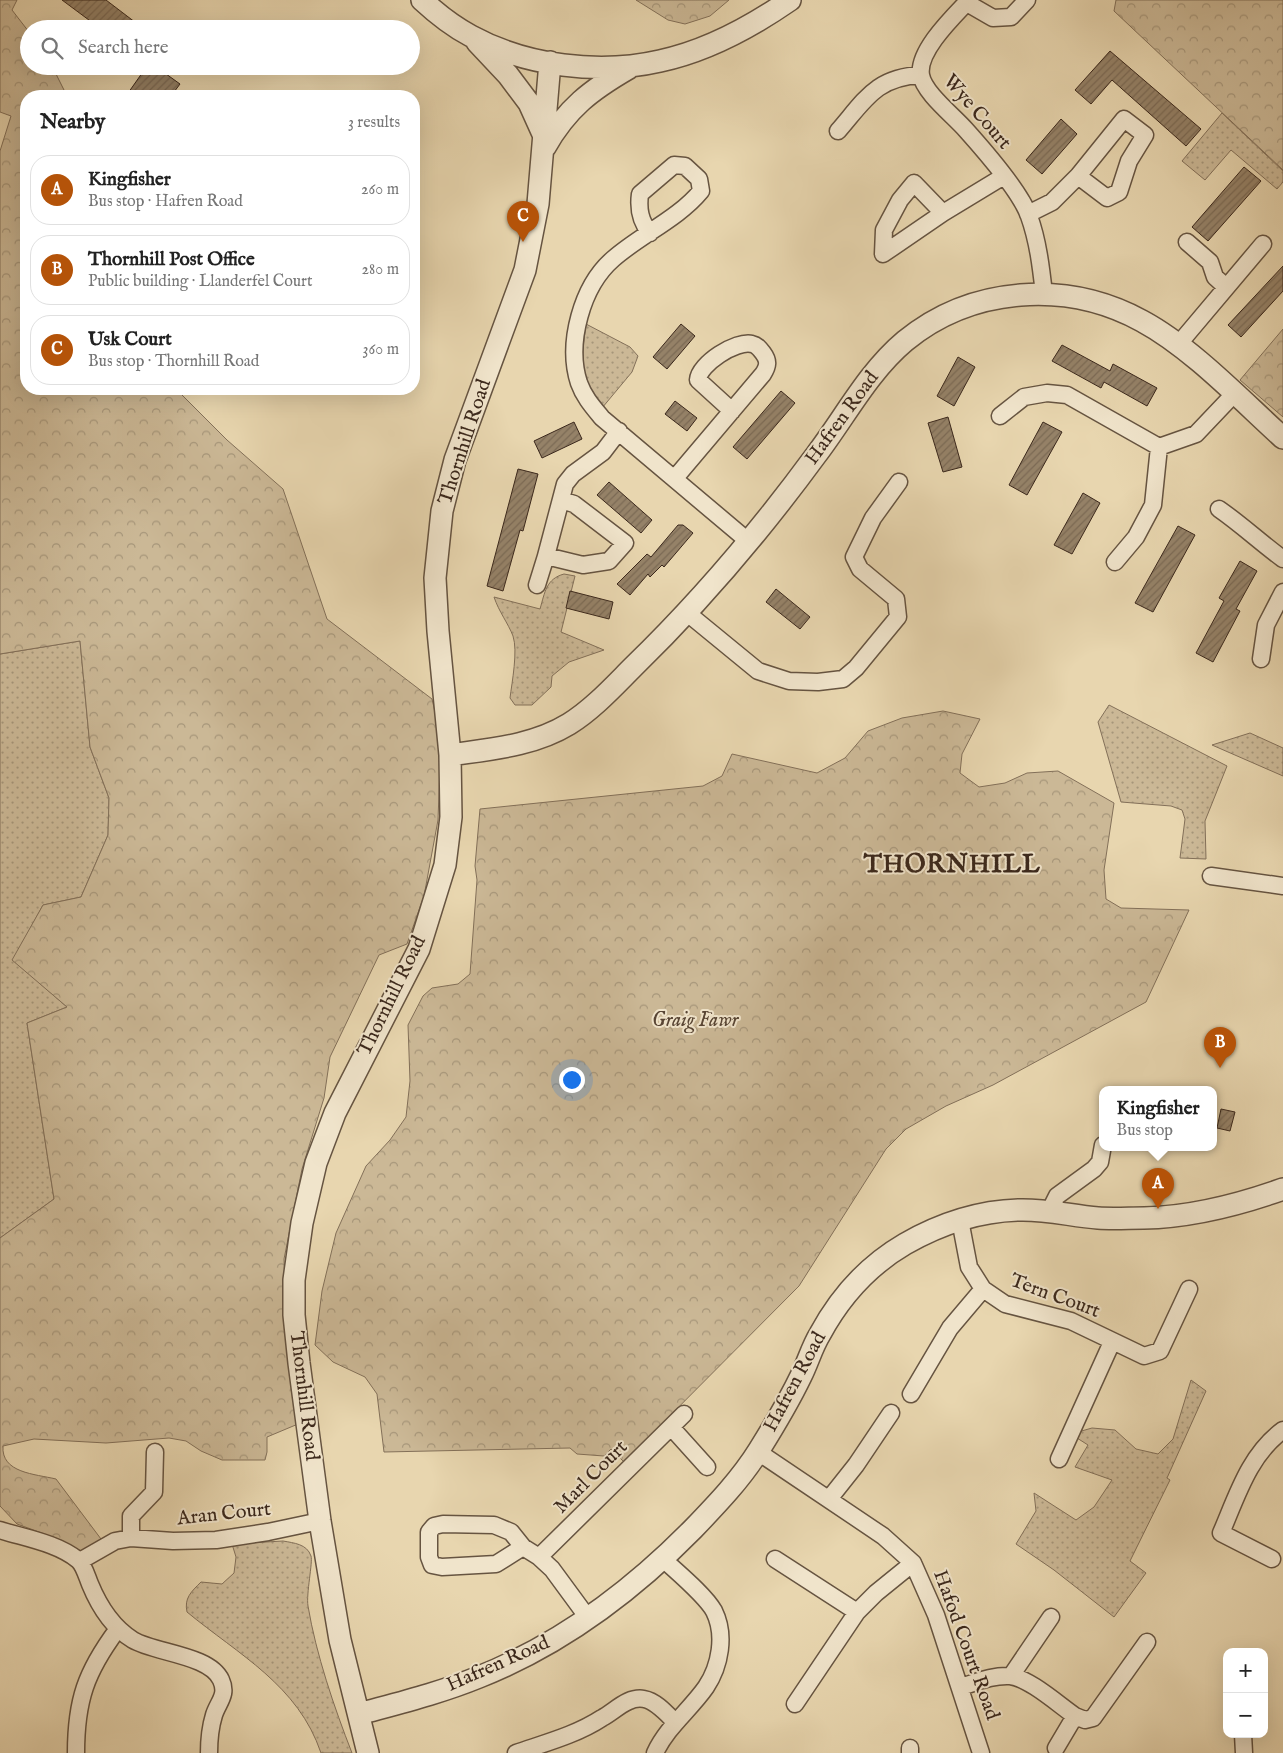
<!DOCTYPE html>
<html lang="en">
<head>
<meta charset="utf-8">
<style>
	:root { --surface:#fff; --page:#f6f6f6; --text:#222; --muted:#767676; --line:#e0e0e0; --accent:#b45309 }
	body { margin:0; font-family:"IM FELL English",serif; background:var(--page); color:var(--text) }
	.controls { position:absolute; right:15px; bottom:15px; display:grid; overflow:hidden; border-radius:10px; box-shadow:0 5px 20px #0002 }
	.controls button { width:45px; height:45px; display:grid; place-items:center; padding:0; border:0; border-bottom:1px solid var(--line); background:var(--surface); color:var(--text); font:25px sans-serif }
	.you { position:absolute; left:571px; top:1079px; width:18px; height:18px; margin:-12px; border:4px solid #fff; border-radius:50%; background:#1a73e8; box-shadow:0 0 0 8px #1a73e833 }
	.badge { display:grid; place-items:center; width:32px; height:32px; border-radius:50%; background:var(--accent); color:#fff; font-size:16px; font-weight:700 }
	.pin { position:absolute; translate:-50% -41px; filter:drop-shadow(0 1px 2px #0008) }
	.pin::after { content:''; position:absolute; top:26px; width:18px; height:15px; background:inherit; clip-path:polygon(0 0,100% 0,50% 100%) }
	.popup { position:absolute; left:1099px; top:1086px; width:118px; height:65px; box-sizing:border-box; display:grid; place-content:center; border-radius:10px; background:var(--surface); filter:drop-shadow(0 1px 4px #0005); font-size:16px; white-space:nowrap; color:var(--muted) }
	.popup b { font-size:19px; color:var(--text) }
	.popup::after { content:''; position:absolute; left:50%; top:100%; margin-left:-10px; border:10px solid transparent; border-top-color:var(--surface) }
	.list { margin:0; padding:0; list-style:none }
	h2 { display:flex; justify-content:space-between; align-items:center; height:65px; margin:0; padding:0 20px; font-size:21px }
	h2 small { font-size:16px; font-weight:400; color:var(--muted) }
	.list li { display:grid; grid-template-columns:32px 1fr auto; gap:15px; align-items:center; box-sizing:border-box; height:70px; margin:0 10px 10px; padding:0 10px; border:1px solid var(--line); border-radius:20px }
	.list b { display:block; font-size:19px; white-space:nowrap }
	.list p { margin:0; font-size:16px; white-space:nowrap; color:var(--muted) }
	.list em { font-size:16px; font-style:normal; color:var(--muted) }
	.icon { flex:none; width:28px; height:28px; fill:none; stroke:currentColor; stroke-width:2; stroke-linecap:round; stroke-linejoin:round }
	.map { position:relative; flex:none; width:1283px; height:1753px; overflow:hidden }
	.search { position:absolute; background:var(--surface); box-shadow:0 5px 20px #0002; left:20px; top:20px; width:400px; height:55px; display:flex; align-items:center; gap:12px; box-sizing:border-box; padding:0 18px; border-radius:28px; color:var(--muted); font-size:19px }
	.panel { position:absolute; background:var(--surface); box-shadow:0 5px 20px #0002; left:20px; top:90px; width:400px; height:305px; border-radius:20px }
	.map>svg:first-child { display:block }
	.grass { fill:url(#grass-dots); stroke:#837059 }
	.forest { fill:url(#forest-crowns); stroke:#837059 }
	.building { fill:url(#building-hatch); stroke:#3b281c }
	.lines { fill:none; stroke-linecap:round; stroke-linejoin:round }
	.minor-casing { stroke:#665441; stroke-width:19 }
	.tertiary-casing { stroke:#665441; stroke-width:24 }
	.minor { stroke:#f0e4cb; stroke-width:16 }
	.tertiary { stroke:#f0e4cb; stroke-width:21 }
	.labels { text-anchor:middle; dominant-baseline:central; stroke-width:4; stroke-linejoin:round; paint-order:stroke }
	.street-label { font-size:20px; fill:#3b281c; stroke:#f0e4cb }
	.park-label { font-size:20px; font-style:italic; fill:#584534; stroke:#f0e4cb }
	.district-label { font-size:25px; font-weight:bold; letter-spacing:1px; fill:#3b281c; stroke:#f0e4cb }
</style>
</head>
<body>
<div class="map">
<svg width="1283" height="1753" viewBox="0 0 1283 1753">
	<defs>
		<pattern id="grass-dots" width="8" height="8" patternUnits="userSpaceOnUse" patternTransform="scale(1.25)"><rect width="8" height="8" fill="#cbb896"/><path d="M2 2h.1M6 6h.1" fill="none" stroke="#a6967a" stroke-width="1.8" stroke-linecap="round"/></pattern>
		<pattern id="forest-crowns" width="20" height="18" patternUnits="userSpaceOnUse" patternTransform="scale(1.25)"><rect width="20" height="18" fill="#cbb896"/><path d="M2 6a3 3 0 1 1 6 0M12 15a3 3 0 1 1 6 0" fill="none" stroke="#a6967a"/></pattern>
		<pattern id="building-hatch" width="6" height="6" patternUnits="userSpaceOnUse" patternTransform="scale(1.25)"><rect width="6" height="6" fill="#958268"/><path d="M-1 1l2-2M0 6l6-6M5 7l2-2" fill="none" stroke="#7b6a55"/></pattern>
	</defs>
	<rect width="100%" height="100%" fill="#e8d6af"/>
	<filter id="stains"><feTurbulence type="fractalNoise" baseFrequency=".004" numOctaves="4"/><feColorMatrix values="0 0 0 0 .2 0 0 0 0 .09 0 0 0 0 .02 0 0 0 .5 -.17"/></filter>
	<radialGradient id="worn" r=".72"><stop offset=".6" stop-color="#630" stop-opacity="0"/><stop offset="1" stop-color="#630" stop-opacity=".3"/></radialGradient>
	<!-- grass -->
	<path class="grass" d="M1222 113 1283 171V182L1277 189 1231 150 1205 180 1182 161Z
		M586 324 630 347 638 356 632 372 602 408C580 377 581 360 586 324Z
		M564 574 575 576 561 632 604 650 569 662 552 676 551 687 532 705H515L510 698C512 682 518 651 513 636 508 623 499 612 494 597L540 609C545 592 546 579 564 574Z
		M80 641 90 747 109 798 108 835 81 897 43 905 13 960 67 1007 27 1023 54 1199 0 1238V654Z
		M1109 705 1227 766 1205 821 1206 859 1180 858 1185 819 1182 810 1171 806 1121 802 1098 722Z
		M1250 733 1283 748V776L1212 745Z
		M1191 1380 1206 1391 1167 1478 1170 1480 1130 1561 1146 1573 1114 1617 1054 1570 1016 1544 1036 1511 1034 1493 1076 1520 1094 1507 1112 1480 1075 1467 1088 1445 1077 1438 1078 1432 1092 1428 1115 1430 1136 1449 1158 1454 1173 1439Z
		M283 1541C294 1543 307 1544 311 1556 313 1562 306 1594 308 1606 316 1654 334 1707 352 1753H321C298 1685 239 1655 187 1612 184 1598 191 1592 201 1582L222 1584 234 1573 236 1557 232 1544Z"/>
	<!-- forest -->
	<path class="forest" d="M0 0H17L12 10 29 32V66H52L67 96H26V389H176L227 440 283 489 327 619 432 699 441 738 438 820 424 896 407 944 379 955 330 1057 324 1098 302 1169 284 1259 287 1353 298 1424 267 1437V1452L265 1460H222L201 1451 186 1441 169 1438 106 1443 34 1439 3 1446C1 1473 35 1474 56 1479L101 1539 81 1551 61 1540 17 1524 0 1506V1238L54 1199 27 1023 67 1007 12 960 43 905 81 897 108 835 109 798 90 747 80 641 0 654V151L11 116 0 112Z
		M636 0H729L710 16 685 24 668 20Z
		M1116 0H1283V170L1114 11Z
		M1283 329V417L1240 380Z
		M943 711 980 719 962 754 960 773 979 787 1005 783 1027 773 1058 771 1114 803 1104 870 1106 899 1121 908 1189 910 1146 1002 993 1085 946 1106 906 1129 886 1149 799 1286 624 1462 611 1449 604 1456 577 1454 570 1448 384 1452 377 1394 365 1377 333 1362 315 1345 322 1291 336 1233 366 1166 390 1140 406 1117 410 1081 408 1025 423 996 432 988 458 984 470 974 477 880 475 866 480 809 703 786 722 776 732 754 817 773 845 758 868 731 902 718Z"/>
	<!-- building -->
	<path class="building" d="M62 0H106L144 29H101Z
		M1110 51 1201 129 1186 146 1112 80 1091 104 1075 90Z
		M147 66H155L180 84 171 96H126Z
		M1061 119 1077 134 1042 174 1026 160Z
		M1244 167 1261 181 1208 241 1192 227Z
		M1283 266V291L1241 337 1228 325Z
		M681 324 695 336 667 369 653 357Z
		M1062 345 1110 371 1113 364 1157 388 1147 406 1104 382 1101 388 1052 361Z
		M958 357 975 367 954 406 937 396Z
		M781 391 795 403 747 459 733 447Z
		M675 401 697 418 687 431 665 414Z
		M948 417 962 467 943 472 928 423Z
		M574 422 582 439 542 458 534 441Z
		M1043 422 1062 432 1027 495 1009 485Z
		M518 469 538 474 523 531 520 530 503 591 487 586Z
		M609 482 652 520 641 533 597 495Z
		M1083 493 1100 503 1072 554 1054 545Z
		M678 525H683L693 533 664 567 662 565 650 577 648 574 630 595 617 584 647 554 651 557Z
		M1178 526 1195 535 1153 612 1135 603Z
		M1240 561 1257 571 1236 609 1240 611 1213 662 1196 653 1224 601 1219 598Z
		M776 589 810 617 800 629 766 602Z
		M570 591 613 602 609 619 566 608Z
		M1221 1109 1235 1112 1230 1131 1217 1128Z"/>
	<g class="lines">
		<defs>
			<path id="minor" d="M969 0C954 16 917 51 921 75 924 93 954 116 966 130 983 149 1021 193 1029 216 1038 241 1041 267 1044 294
				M967 3 993 18 1011 17 1027 0
				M838 131C865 100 876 77 921 75
				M943 213 914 183 900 200 884 230 883 254 943 213 1004 176
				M1028 214 1052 202 1078 176 1124 119 1145 135 1129 161 1119 192 1107 198 1078 176
				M650 233C640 221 638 209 640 194L674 165 685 166 699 179 701 191C678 219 640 235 613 259 582 286 566 343 579 383 584 397 593 407 602 418L748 541
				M1187 242 1210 262 1215 277 1226 287
				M1177 346 1263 244
				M1000 416 1024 397 1047 393 1067 395 1159 447 1153 505 1136 537 1115 562
				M1159 447 1196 434 1234 394
				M675 478 763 374C768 366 769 361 763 353 760 349 757 345 752 344 736 340 699 364 698 380L732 411
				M561 500 574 504 625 543 609 561 583 565 546 556 565 484 573 474 603 452 619 431
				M1219 509C1242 525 1261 543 1283 559
				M537 585 546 556
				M686 612 758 671 789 681 818 682 843 679 856 668 898 617 896 599 860 569 854 557 873 518 899 482
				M1261 659 1266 625 1283 592
				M1211 876 1283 886
				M1049 1212 1057 1196 1094 1169 1100 1162 1103 1145
				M960 1220 969 1267 983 1289 1005 1304 1071 1321 1144 1356 1160 1351 1189 1289
				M911 1394 950 1328 983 1289
				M671 1427 707 1467
				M758 1452 883 1536 913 1563 936 1615 981 1753
				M1059 1459 1112 1342
				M829 1499 856 1465 891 1413
				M0 1530C25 1538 57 1543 78 1560 84 1565 87 1577 90 1584 99 1606 112 1627 133 1640 155 1653 210 1655 221 1680 228 1695 218 1702 214 1715 210 1728 209 1740 209 1753
				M131 1538V1516L154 1492 155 1452
				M523 1547 511 1532 494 1525 443 1524 434 1526 429 1532V1557L432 1565 442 1567 496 1564 523 1547 539 1557
				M775 1559 857 1612
				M1272 1559 1221 1533C1237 1496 1249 1455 1283 1430
				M80 1561 115 1541 131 1538 173 1541 216 1540 268 1532 320 1521
				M588 1618 552 1569 539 1557 684 1414
				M1011 1676 1051 1617
				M961 1687C977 1682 993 1675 1010 1676 1029 1678 1059 1705 1075 1716L1085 1720 1093 1718 1147 1642
				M795 1704 857 1612 876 1593 913 1563
				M1243 1734 1244 1753
				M1056 1748 1075 1716
				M76 1753C76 1700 86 1672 117 1630
				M516 1753C545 1743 576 1735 602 1718 615 1711 628 1696 644 1699 656 1701 667 1714 675 1722
				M655 1753C667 1727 690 1710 706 1687 720 1666 726 1635 714 1611 705 1595 677 1572 663 1559
				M910 1753V1748"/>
			<path id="tertiary" d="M422 0C436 13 454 27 471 36 526 66 599 75 660 61 707 51 751 27 790 0
				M477 42 508 75 529 103 543 134
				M545 147C567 108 591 90 629 68
				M450 755C491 749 533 746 569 724 593 709 613 687 633 667 700 602 761 530 816 455 845 417 868 372 905 341 972 286 1067 280 1142 321 1192 348 1241 400 1283 438
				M359 1714C399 1703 440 1693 479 1677 562 1644 632 1591 693 1529 717 1504 741 1479 759 1450 774 1426 789 1401 801 1376 808 1362 812 1347 820 1334 840 1297 869 1265 905 1244 940 1224 979 1211 1019 1210 1045 1209 1072 1216 1098 1218 1113 1219 1129 1218 1144 1218 1192 1217 1238 1205 1283 1189
				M368 1753 340 1640 320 1521 299 1363 294 1315V1280L302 1223 316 1163 335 1113 419 949 445 865 451 817 450 755 438 631 435 578 442 511 455 460 525 270 538 204 550 62"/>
		</defs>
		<!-- minor casing -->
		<use href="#minor" class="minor-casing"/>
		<!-- tertiary casing -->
		<use href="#tertiary" class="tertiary-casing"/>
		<!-- minor -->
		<use href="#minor" class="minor"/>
		<!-- tertiary -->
		<use href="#tertiary" class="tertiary"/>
	</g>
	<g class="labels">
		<!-- street labels -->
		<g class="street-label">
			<text transform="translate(977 112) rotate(49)">Wye Court</text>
			<text transform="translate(842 418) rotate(-54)">Hafren Road</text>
			<text transform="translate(465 442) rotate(-72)">Thornhill Road</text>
			<text transform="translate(392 996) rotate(-64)">Thornhill Road</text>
			<text transform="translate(1055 1296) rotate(20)">Tern Court</text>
			<text transform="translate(795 1382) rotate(-62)">Hafren Road</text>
			<text transform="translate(304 1396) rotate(83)">Thornhill Road</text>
			<text transform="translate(591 1477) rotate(-45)">Marl Court</text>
			<text transform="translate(224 1514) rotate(-6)">Aran Court</text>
			<text transform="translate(966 1645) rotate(70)">Hafod Court Road</text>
			<text transform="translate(498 1664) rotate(-24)">Hafren Road</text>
		</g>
		<!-- park labels -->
		<g class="park-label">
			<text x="695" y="1020">Graig Fawr</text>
		</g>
		<!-- district labels -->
		<g class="district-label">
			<text x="952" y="865">THORNHILL</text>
		</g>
	</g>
	<rect width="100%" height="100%" filter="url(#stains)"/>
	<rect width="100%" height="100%" fill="url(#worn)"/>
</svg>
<div class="controls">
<button>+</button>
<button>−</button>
</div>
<div class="you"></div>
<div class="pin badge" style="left:1158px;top:1209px">A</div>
<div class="popup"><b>Kingfisher</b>Bus stop</div>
<div class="pin badge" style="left:1220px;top:1068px">B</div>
<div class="pin badge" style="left:523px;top:242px">C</div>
<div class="search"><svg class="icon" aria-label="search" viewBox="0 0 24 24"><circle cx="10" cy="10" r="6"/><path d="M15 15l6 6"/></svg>Search here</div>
<section class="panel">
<h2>Nearby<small>3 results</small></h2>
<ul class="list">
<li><span class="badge">A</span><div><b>Kingfisher</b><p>Bus stop · Hafren Road</p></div><em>260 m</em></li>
<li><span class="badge">B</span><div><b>Thornhill Post Office</b><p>Public building · Llanderfel Court</p></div><em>280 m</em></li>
<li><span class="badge">C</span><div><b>Usk Court</b><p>Bus stop · Thornhill Road</p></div><em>360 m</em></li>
</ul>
</section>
</div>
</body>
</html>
